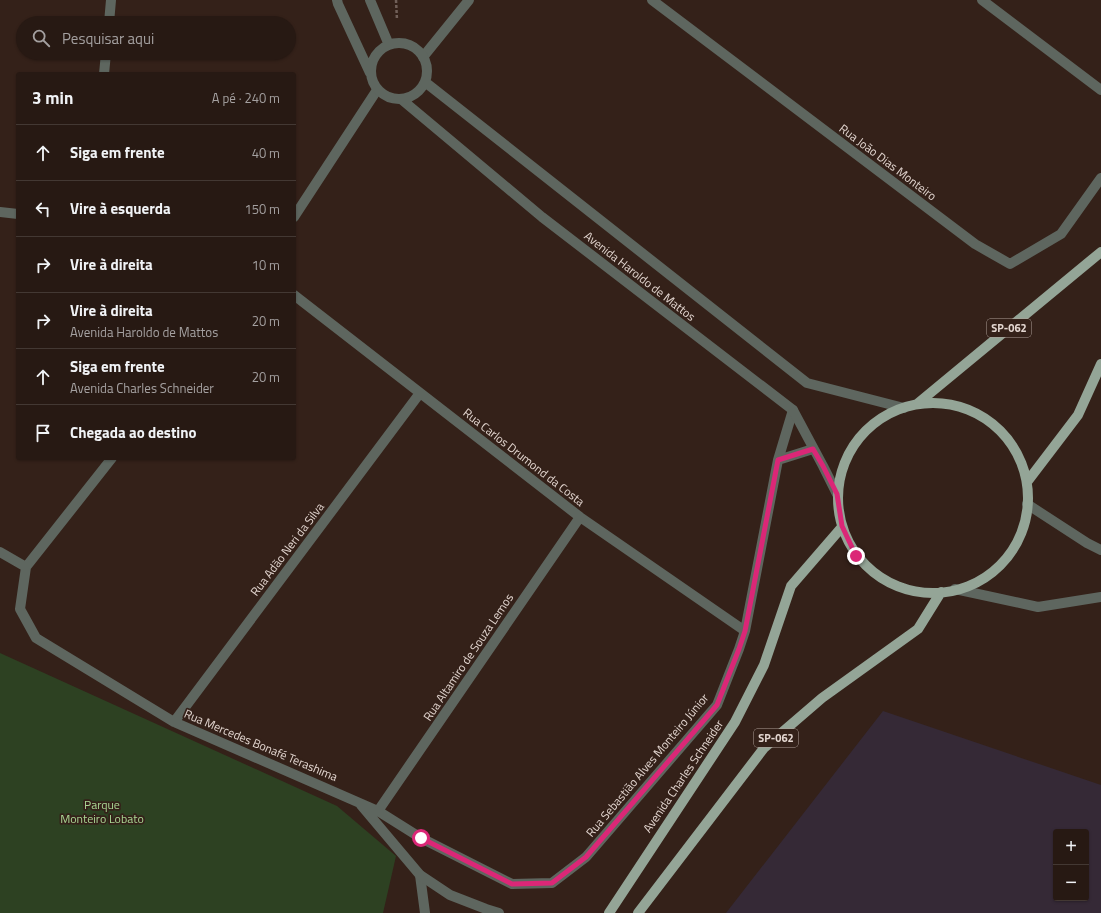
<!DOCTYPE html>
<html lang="pt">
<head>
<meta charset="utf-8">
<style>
	:root { --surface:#271913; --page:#2f221c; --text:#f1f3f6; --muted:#a4a0a0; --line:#433833 }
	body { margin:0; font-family:"Titillium Web",sans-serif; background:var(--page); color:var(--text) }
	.controls { position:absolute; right:12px; bottom:12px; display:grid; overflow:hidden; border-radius:4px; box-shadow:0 1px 3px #0004 }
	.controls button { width:36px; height:36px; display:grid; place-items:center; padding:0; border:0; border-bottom:1px solid var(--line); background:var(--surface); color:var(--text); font:20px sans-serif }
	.stop { position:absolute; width:12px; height:12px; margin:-9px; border:3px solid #db2777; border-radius:50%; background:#fff }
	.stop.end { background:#db2777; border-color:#fff; box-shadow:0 1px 4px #0008 }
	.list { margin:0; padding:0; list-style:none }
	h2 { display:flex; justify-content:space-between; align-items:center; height:52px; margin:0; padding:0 16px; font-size:17px }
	h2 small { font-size:13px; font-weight:400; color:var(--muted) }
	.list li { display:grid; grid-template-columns:26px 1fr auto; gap:12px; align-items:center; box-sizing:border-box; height:56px; padding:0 16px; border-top:1px solid var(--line) }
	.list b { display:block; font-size:15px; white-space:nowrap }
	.list p { margin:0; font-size:13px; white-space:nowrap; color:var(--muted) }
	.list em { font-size:13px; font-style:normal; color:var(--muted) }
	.icon { flex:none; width:22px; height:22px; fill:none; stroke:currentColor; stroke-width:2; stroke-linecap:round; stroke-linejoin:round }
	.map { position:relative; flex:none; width:1101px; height:913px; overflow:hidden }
	.search { position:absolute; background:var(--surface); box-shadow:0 1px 3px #0004; left:16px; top:16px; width:280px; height:44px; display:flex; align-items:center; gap:10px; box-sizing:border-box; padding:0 14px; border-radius:22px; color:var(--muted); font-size:15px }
	.panel { position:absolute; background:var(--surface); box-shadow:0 1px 3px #0004; left:16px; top:72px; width:280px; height:388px; border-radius:4px }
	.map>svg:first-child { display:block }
	.industrial { fill:#352936; fill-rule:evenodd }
	.green { fill:#2d4122 }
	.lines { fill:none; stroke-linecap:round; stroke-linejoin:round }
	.path { stroke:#716059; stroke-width:2.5; stroke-dasharray:3 2; stroke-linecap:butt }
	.service { stroke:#5e665f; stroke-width:10 }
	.minor { stroke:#5e665f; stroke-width:10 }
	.tertiary { stroke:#5e665f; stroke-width:10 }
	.primary { stroke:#94a597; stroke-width:10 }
	.route { stroke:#db2777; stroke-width:5 }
	.labels { text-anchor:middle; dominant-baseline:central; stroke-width:3.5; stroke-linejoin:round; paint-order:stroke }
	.shield { fill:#342119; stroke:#aea099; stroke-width:1 }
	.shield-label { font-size:11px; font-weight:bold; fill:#e3d6d0 }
	.street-label { font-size:12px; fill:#e3d6d0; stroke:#342119 }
	.park-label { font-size:12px; fill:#abd895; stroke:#342119 }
</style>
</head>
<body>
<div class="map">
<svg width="1101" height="913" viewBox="0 0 1101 913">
	<rect width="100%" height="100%" fill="#342119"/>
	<!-- industrial -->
	<path class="industrial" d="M883 711 1101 785V913H726ZM1056 832H1086V898H1056Z"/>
	<!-- green -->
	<path class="green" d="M0 653 337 806 396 856 383 913H0Z"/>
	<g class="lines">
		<!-- path -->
		<path class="path" d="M396 0 397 20"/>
		<!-- service -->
		<path class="service" d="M420 875 425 913"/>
		<!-- minor -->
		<path class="minor" d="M652 0 975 244 1010 264 1061 234 1101 178
			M982 0 1101 90
			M109 23 111 0
			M423 57 469 0
			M104 74 106 53
			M0 212 18 214
			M294 217 377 90
			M294 295 580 517 745 631
			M778 460 813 449
			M0 552 26 567
			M26 567 20 609 36 638 174 722 378 811 421 838 512 884 552 883 586 857 717 705 739 649 745 631 778 460 793 410
			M26 567 112 458
			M174 722 420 393
			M361 805 420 875 450 895 486 909 499 913
			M378 811 580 517"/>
		<!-- tertiary -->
		<path class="tertiary" d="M337 0 338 4 370 73
			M370 0 389 45
			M371 71a28 28 0 1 1 56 0a28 28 0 1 1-56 0Z
			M425 82 807 383 904 408
			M401 99 542 217 793 410 823 466 837 494
			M1027 504 1087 543 1101 550
			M955 589 1038 607 1101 597"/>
		<!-- primary -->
		<path class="primary" d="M838 498a95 95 0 1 1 190 0a95 95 0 1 1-190 0Z
			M917 404 1101 252
			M1027 482 1078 415 1101 364
			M609 913 735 722 764 665 791 586 842 527
			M638 913 764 748 822 698 918 629 941 592"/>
	</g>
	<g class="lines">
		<!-- route -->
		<path class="route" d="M421 838 512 884 552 883 586 857 717 705 739 649 745 631 778 460 813 449 823 466 837 494 842 526 856 556"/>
	</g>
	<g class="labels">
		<!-- shield labels -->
		<g class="shield">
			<rect x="987" y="319" width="44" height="18" rx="3"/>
			<rect x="754" y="729" width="44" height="18" rx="3"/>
		</g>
		<g class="shield-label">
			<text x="1009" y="328">SP-062</text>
			<text x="776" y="738">SP-062</text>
		</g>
		<!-- street labels -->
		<g class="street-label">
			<text transform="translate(888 162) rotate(37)">Rua João Dias Monteiro</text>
			<text transform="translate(640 276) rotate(38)">Avenida Haroldo de Mattos</text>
			<text transform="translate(524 457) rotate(38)">Rua Carlos Drumond da Costa</text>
			<text transform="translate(287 549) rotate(-53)">Rua Adão Neri da Silva</text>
			<text transform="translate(468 657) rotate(-56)">Rua Altamiro de Souza Lemos</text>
			<text transform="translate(261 745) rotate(23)">Rua Mercedes Bonafé Terashima</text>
			<text transform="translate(647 765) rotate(-50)">Rua Sebastião Alves Monteiro Júnior</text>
			<text transform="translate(683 776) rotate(-56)">Avenida Charles Schneider</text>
		</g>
		<!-- park labels -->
		<g class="park-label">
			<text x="102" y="804">Parque<tspan x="102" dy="14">Monteiro Lobato</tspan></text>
		</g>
	</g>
</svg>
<div class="controls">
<button>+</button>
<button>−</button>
</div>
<div class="stop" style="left:421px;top:838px"></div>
<div class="stop end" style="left:856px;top:556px"></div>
<div class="search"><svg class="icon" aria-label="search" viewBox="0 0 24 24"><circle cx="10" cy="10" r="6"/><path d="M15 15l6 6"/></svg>Pesquisar aqui</div>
<section class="panel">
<h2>3 min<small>A pé · 240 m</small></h2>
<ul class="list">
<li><svg class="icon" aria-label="ahead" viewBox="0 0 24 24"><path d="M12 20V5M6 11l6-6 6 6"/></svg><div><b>Siga em frente</b></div><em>40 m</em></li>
<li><svg class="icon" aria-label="left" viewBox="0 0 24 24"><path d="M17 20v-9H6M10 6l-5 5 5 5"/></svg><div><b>Vire à esquerda</b></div><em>150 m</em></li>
<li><svg class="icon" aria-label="right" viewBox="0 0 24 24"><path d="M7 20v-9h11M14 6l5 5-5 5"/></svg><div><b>Vire à direita</b></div><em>10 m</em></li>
<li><svg class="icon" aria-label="right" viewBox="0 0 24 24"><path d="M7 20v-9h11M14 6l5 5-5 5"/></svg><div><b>Vire à direita</b><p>Avenida Haroldo de Mattos</p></div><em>20 m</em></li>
<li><svg class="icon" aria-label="ahead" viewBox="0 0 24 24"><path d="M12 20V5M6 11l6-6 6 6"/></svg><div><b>Siga em frente</b><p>Avenida Charles Schneider</p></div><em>20 m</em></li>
<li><svg class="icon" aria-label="arrive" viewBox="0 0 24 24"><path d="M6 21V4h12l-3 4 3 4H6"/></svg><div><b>Chegada ao destino</b></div></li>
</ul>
</section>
</div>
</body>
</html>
